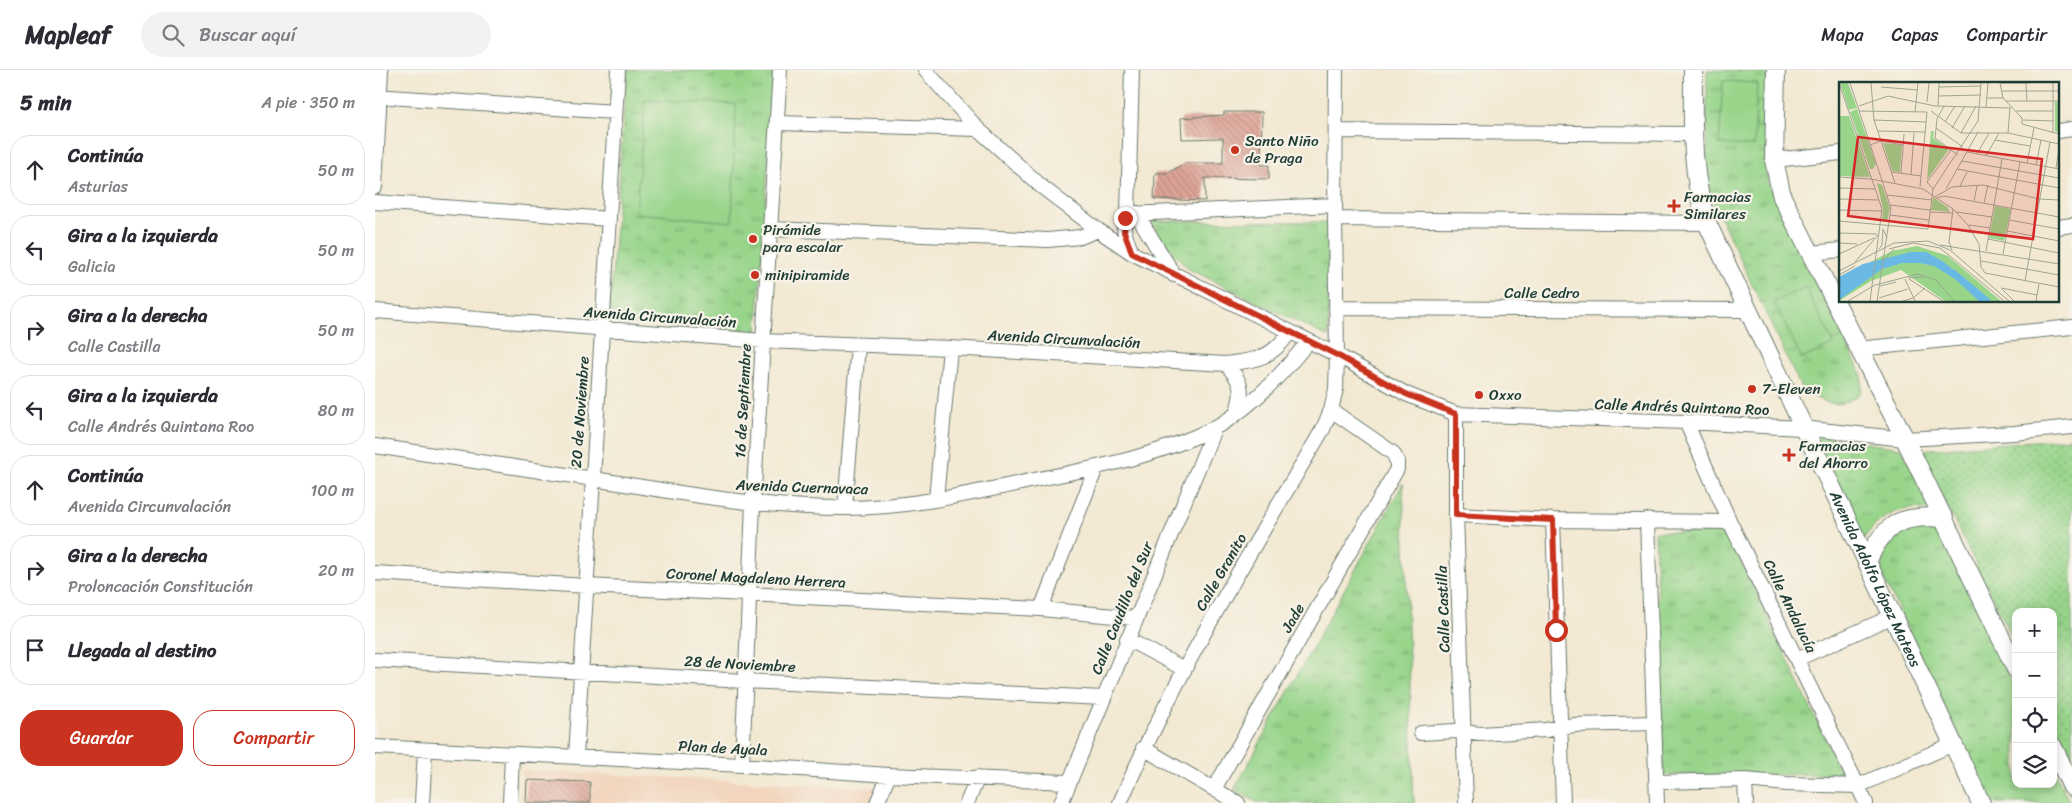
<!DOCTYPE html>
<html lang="es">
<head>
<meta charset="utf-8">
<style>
	:root { --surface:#fff; --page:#f2f2f3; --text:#2b2b33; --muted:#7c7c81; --line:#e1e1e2; --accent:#c8321e }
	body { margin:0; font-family:Sriracha,sans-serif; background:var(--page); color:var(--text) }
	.controls { position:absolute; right:15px; bottom:15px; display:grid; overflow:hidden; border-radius:10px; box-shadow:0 2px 12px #0003 }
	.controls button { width:45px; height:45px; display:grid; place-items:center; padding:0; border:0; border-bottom:1px solid var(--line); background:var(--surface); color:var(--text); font:25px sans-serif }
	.stop { position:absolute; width:15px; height:15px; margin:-11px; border:4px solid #c8321e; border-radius:50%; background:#fff }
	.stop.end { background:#c8321e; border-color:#fff; box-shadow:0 1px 5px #0008 }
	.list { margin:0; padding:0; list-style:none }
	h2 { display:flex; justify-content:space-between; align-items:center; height:65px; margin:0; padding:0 20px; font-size:21px }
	h2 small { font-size:16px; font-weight:400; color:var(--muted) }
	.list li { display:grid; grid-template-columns:32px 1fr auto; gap:15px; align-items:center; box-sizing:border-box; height:70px; margin:0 10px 10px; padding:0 10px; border:1px solid var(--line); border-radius:20px }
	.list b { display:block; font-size:19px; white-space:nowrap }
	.list p { margin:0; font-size:16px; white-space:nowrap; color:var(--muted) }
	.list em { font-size:16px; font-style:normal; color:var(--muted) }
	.actions { display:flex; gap:10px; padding:15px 20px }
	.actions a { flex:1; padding:11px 0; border:1px solid var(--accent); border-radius:20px; text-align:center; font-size:18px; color:var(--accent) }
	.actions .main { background:var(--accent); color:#fff }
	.icon { flex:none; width:28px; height:28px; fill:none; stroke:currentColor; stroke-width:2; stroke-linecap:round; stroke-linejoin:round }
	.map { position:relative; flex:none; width:1697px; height:733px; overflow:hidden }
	header { display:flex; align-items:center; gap:30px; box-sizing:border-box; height:70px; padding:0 25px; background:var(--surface); border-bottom:1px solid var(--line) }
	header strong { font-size:24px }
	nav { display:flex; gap:28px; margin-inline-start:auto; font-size:18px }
	.search { width:350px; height:45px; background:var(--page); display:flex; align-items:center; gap:12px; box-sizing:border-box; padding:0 18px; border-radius:28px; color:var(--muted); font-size:19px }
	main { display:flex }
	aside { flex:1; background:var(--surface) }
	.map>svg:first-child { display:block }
	.built { fill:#f2d5be }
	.grass { fill:url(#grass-dots); stroke:#5c8960 }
	.park { fill:url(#park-tufts); stroke:#5c8960 }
	.pitch { fill:#98d58b; stroke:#5c8960 }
	.building { fill:url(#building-back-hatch) }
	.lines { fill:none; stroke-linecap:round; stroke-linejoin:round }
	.minor-casing { stroke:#69796c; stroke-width:16 }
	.major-casing { stroke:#69796c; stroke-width:20 }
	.minor { stroke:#fff; stroke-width:14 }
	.major { stroke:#fff; stroke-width:18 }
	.route { stroke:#c8321e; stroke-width:6 }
	.poi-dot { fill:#c8321e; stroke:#f7f3e8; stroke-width:2 }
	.labels { text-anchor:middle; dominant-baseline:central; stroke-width:4.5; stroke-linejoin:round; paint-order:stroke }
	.poi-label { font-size:15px; fill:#1f3d34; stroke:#f7f3e8; text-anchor:start }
	.street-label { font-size:15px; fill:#1f3d34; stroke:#f7f3e8 }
	.inset-river { fill:none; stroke:#6ab9e5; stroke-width:2.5 }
	.inset-road { fill:none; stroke:#9ea493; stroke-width:1 }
	.view { fill:#d62828; fill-opacity:0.15; stroke:#d62828; stroke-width:2.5 }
	.inset-edge { fill:none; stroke:#1f3d34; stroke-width:2.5 }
</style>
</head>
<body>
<header>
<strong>Mapleaf</strong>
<div class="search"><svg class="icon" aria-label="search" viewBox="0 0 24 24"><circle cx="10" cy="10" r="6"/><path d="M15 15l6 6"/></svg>Buscar aquí</div>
<nav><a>Mapa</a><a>Capas</a><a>Compartir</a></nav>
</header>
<main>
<aside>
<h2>5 min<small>A pie · 350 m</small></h2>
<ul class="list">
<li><svg class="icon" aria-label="ahead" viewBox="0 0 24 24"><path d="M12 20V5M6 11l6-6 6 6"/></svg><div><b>Continúa</b><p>Asturias</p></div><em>50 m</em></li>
<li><svg class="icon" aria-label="left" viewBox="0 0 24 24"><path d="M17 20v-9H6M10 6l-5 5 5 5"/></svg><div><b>Gira a la izquierda</b><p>Galicia</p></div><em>50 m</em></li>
<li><svg class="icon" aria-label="right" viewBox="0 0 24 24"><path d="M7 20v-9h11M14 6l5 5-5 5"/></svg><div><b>Gira a la derecha</b><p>Calle Castilla</p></div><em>50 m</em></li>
<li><svg class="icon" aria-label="left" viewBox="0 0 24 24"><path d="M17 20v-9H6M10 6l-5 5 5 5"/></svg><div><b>Gira a la izquierda</b><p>Calle Andrés Quintana Roo</p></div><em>80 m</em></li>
<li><svg class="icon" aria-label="ahead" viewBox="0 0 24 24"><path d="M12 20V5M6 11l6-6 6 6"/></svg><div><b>Continúa</b><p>Avenida Circunvalación</p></div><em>100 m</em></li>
<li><svg class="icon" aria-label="right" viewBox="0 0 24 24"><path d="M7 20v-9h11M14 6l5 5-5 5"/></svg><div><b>Gira a la derecha</b><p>Proloncación Constitución</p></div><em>20 m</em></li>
<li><svg class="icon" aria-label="arrive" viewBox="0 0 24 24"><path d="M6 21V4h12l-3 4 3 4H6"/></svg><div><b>Llegada al destino</b></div></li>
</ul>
<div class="actions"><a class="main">Guardar</a><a>Compartir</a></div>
</aside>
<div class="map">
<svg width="1697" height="733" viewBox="0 0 1697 733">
	<defs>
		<pattern id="grass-dots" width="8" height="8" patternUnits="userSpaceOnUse" patternTransform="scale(1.25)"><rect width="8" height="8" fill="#98d58b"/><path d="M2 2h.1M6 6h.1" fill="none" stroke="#7bae72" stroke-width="1.8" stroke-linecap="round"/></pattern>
		<pattern id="park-tufts" width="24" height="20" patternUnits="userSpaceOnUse" patternTransform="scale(1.25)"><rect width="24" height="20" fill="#98d58b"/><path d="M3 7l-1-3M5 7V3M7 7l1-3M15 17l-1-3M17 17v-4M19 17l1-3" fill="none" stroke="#7bae72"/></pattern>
		<pattern id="building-back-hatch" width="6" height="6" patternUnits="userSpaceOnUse" patternTransform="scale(1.25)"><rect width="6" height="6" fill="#dfa498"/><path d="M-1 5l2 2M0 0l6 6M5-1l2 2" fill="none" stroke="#b4877d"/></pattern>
	</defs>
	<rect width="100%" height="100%" fill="#f7f3e8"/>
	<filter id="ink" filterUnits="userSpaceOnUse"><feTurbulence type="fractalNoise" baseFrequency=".02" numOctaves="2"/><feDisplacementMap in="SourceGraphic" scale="10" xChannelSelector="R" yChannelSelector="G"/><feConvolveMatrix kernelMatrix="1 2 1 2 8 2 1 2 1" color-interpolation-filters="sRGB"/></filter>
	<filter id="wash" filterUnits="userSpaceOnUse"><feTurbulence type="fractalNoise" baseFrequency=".0096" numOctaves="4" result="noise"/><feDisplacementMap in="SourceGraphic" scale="20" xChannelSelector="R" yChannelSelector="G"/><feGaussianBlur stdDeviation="1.12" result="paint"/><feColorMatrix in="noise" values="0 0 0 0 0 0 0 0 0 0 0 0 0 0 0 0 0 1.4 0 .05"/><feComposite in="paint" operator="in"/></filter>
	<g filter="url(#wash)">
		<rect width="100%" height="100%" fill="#f3e9d3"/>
		<!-- built -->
		<path class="built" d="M147 700 502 718 495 733H145Z"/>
		<!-- grass -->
		<path class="grass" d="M1697 368V688L1678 650V542H1641V575L1544 380Z"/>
		<!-- park -->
		<path class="park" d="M252 0H399L382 261 234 252Z
			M1332 0 1393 2 1392 110 1487 305 1486 322C1464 342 1449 333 1427 320L1332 119Z
			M776 151 954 152 953 267 814 199 788 172Z
			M1440 366 1526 378 1559 440C1527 435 1508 443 1489 468Z
			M1028 413 1039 733H884L859 720Z
			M1541 454 1556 457 1566 465 1641 620V714H1678V698L1695 733H1616L1506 503C1510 474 1511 463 1541 454Z
			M1280 462H1352L1467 704 1289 705Z"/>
		<!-- pitch -->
		<path class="pitch" d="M1348 11 1382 13 1379 76 1344 74Z
			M270 30 361 34 357 152 261 143Z
			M1430 217 1459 274 1427 289 1399 232Z"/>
		<g id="blocks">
			<!-- building -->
			<path class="building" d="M849 42H887L886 95H894V109L830 108V131L779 129 780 103H793L810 93H848V68L807 69 806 48 849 45Z
				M152 710 215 712V733H151Z"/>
		</g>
	</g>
	<g filter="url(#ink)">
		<use href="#blocks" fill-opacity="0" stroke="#69796c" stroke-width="1"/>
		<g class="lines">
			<defs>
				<path id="minor" d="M550 0 603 59 667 117 723 160 757 183 962 285 1031 324 1081 344 1311 352 1427 358 1530 369 1639 363 1697 357
					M0 26 240 42
					M402 53 603 59
					M961 61 1318 64
					M1683 61 1697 59
					M1399 90 1466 83
					M0 117 6 0
					M0 132 234 149
					M761 143 799 205
					M753 144 960 135
					M960 149 1332 153
					M1683 157 1697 155
					M396 159 673 170 705 167 723 160
					M757 183C752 170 744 156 753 144L757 0
					M1436 183 1466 180
					M961 238 1373 240
					M0 241 388 271 575 278 851 294C881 290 896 289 914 263
					M1483 279 1697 257
					M851 294C867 312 869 319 862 341
					M1081 344V445L1091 733
					M1311 352 1355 452 1491 733
					M0 376C75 387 150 398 225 410 306 423 386 438 469 438 538 438 607 421 674 407 730 396 787 384 839 358 875 339 908 303 933 272
					M561 429 575 278
					M470 438 483 275
					M1081 445 1178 450 1355 452
					M1178 450 1188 733
					M1272 450 1282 733
					M0 503 211 516 666 539 760 548
					M666 539 721 398
					M752 569 809 599
					M1422 589 1516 547
					M0 590 369 611 728 628
					M1046 663 1080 661 1105 664 1171 660 1199 655 1280 653
					M0 677 367 695 514 705 694 712
					M768 678 863 733
					M201 686 243 0
					M367 695 378 434 405 0
					M1370 710 1371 733
					M1282 712 1370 710 1412 714 1483 716 1578 674
					M839 719 1022 399V391L1018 383 956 340
					M47 733 50 680
					M135 733 137 684
					M502 733 514 705
					M592 733 603 707
					M686 733 840 357
					M745 733C801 602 876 481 948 359L956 340 961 319 962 285 960 149 961 0"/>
				<g id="major">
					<path id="s1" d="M1318 0C1318 54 1315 101 1332 153L1606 733"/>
					<path d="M1401 0 1399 90 1407 127 1530 369 1641 599"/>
					<path d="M1492 492C1509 453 1527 444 1569 448"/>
					<path d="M1678 677 1697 717"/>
				</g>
			</defs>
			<!-- minor casing -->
			<use href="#minor" class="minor-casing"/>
			<!-- major casing -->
			<use href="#major" class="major-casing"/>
			<!-- minor -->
			<use href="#minor" class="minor"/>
			<!-- major -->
			<use href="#major" class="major"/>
		</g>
	</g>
	<g class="lines" filter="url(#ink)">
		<!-- route -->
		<path class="route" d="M750 148 749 162 757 183 962 285 1031 324 1081 344V445L1178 450 1181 560"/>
	</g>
	<!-- markers -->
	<g class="poi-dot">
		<circle cx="860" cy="80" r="5"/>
		<path d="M1296.5 128.5h5v5h5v5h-5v5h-5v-5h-5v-5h5z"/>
		<circle cx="378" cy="169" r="5"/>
		<circle cx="380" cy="205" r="5"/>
		<circle cx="1377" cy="319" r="5"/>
		<circle cx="1104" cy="325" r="5"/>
		<path d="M1411.5 377.5h5v5h5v5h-5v5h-5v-5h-5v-5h5z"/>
	</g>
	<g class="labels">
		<!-- poi labels -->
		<g class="poi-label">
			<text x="870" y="71">Santo Niño<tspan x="870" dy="17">de Praga</tspan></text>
			<text x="1309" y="127">Farmacias<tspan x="1309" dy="17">Similares</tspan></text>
			<text x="388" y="160">Pirámide<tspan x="388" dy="17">para escalar</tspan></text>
			<text x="390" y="205">minipiramide</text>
			<text x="1387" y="319">7-Eleven</text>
			<text x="1114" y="325">Oxxo</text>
			<text x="1424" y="376">Farmacias<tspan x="1424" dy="17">del Ahorro</tspan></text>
		</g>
		<!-- street labels -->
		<g class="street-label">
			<text x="1167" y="223">Calle Cedro</text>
			<text transform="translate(285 247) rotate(4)">Avenida Circunvalación</text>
			<text transform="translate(689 269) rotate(3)">Avenida Circunvalación</text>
			<text transform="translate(368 331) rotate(-87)">16 de Septiembre</text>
			<text transform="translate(1307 337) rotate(2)">Calle Andrés Quintana Roo</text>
			<text transform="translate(205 342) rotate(-86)">20 de Noviembre</text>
			<text transform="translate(427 417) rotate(2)">Avenida Cuernavaca</text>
			<text transform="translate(846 502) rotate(-60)">Calle Granito</text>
			<text transform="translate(381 508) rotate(3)">Coronel Magdaleno Herrera</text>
			<text stroke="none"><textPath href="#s1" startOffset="548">Avenida Adolfo López Mateos</textPath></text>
			<text transform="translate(1415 536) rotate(64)">Calle Andalucía</text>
			<text transform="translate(747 538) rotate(-68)">Calle Caudillo del Sur</text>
			<text transform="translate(1068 539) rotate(-92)">Calle Castilla</text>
			<text transform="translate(918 548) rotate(-60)">Jade</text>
			<text transform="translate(365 594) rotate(3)">28 de Noviembre</text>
			<text transform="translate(348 678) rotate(3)">Plan de Ayala</text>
		</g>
	</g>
	<!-- overview -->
	<g transform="translate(1464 12)">
		<rect width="220" height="220" fill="#f3e9d3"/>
		<path d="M0 34H10L31 95 0 94Z" fill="#98d58b"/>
		<path d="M1 1H9L18 26 10 28ZM216 20H220V51L216 49ZM18 27 37 82 34 87H31L11 30ZM92 49H95L94 56 110 67 88 98ZM44 61 63 63 61 90 53 89ZM38 101 43 103 51 126 48 140 43 139 44 127ZM94 115 108 125 111 130 92 128ZM156 124 172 127 165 159 150 156ZM78 164 109 174 162 219H106L62 188 32 199 0 219V196L53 169Z" fill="#98d58b"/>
		<path d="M155 143a6 6 0 1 1 12 0a6 6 0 1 1-12 0Z" fill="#98d58b"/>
		<path d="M72 170H87L105 180 151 219H140L116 197 95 184 81 181H63L43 187 0 218V195L24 182Z" fill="#6ab9e5"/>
		<path class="inset-river" d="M114 188 151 219"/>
		<path class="inset-road" d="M0 1 43 127 31 219M11 1 52 126 38 219M32 1 35 38 56 101M161 1 164 16 183 36V42L220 52M161 1H191M187 1 188 19M214 1V51M42 5 79 8M100 5 142 4M162 9H220M99 14 142 13M148 16H164M167 19H220M88 20 90 1M20 24 49 14 96 24 171 26M99 24 100 1M105 24 98 37 96 56 119 73M147 25 149 1M20 29 88 30M92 29 122 51H169L220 62M177 29H214M76 30 79 1M35 38 87 40M184 38 215 39M106 40 116 24M97 46 124 65M113 46 126 24M39 49 86 50M122 51 137 24M169 51 171 25M156 58 191 64M31 63 42 59 64 63M128 70 220 87M138 72 150 51M147 74 160 51M123 79 220 96M188 81 195 46M197 83 202 58M217 86 220 67M118 87 220 106M53 90 82 94M62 91 65 52M72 93 75 51M0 95 32 97 84 107 114 127 129 143 140 162 142 185 146 191 220 205M121 104 128 90M81 105 88 30M0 106 36 107M94 107 88 100 112 68M107 107 139 50M48 113 93 118M96 115 113 105 144 103 200 117 220 118M98 116 105 114 220 135M0 117 40 118M135 119 138 104M145 121 149 103M51 123 91 128M0 128 43 129M91 130 114 131M117 130 153 135M51 133 90 138M170 138 220 147M0 139 89 147 94 107 139 39 142 1M130 143 151 146M112 147 135 151M168 149 220 159M0 151 38 152M149 157 220 171M0 161 18 162M101 163 220 182M40 167 43 163 44 147 48 156M50 167 74 161 101 166 165 219M113 168 110 160 114 127M147 169 163 77M0 172 35 156M164 172 181 80M44 179 55 167M142 179 220 193M16 180 39 153M0 189 55 161 89 159 111 168 170 219M0 193 16 184M69 196 85 195M66 197 76 219M70 197 104 219M186 199 211 60M41 204 57 200M162 206 198 213M163 207 175 219M40 216 69 207M9 219 36 203 79 192 97 198 115 219M64 219 74 216 86 206M197 219 200 202"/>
		<path class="view" d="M19 55 203 77 194 157 9 134Z"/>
		<rect width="220" height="220" class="inset-edge"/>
	</g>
</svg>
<div class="controls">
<button>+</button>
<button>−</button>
<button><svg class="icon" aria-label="locate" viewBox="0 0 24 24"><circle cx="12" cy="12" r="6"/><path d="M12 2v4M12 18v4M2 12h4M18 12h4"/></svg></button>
<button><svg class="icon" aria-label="layers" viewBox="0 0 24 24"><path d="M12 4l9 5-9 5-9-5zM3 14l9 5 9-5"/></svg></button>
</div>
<div class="stop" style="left:1181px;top:560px"></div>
<div class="stop end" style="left:750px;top:148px"></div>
</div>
</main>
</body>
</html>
